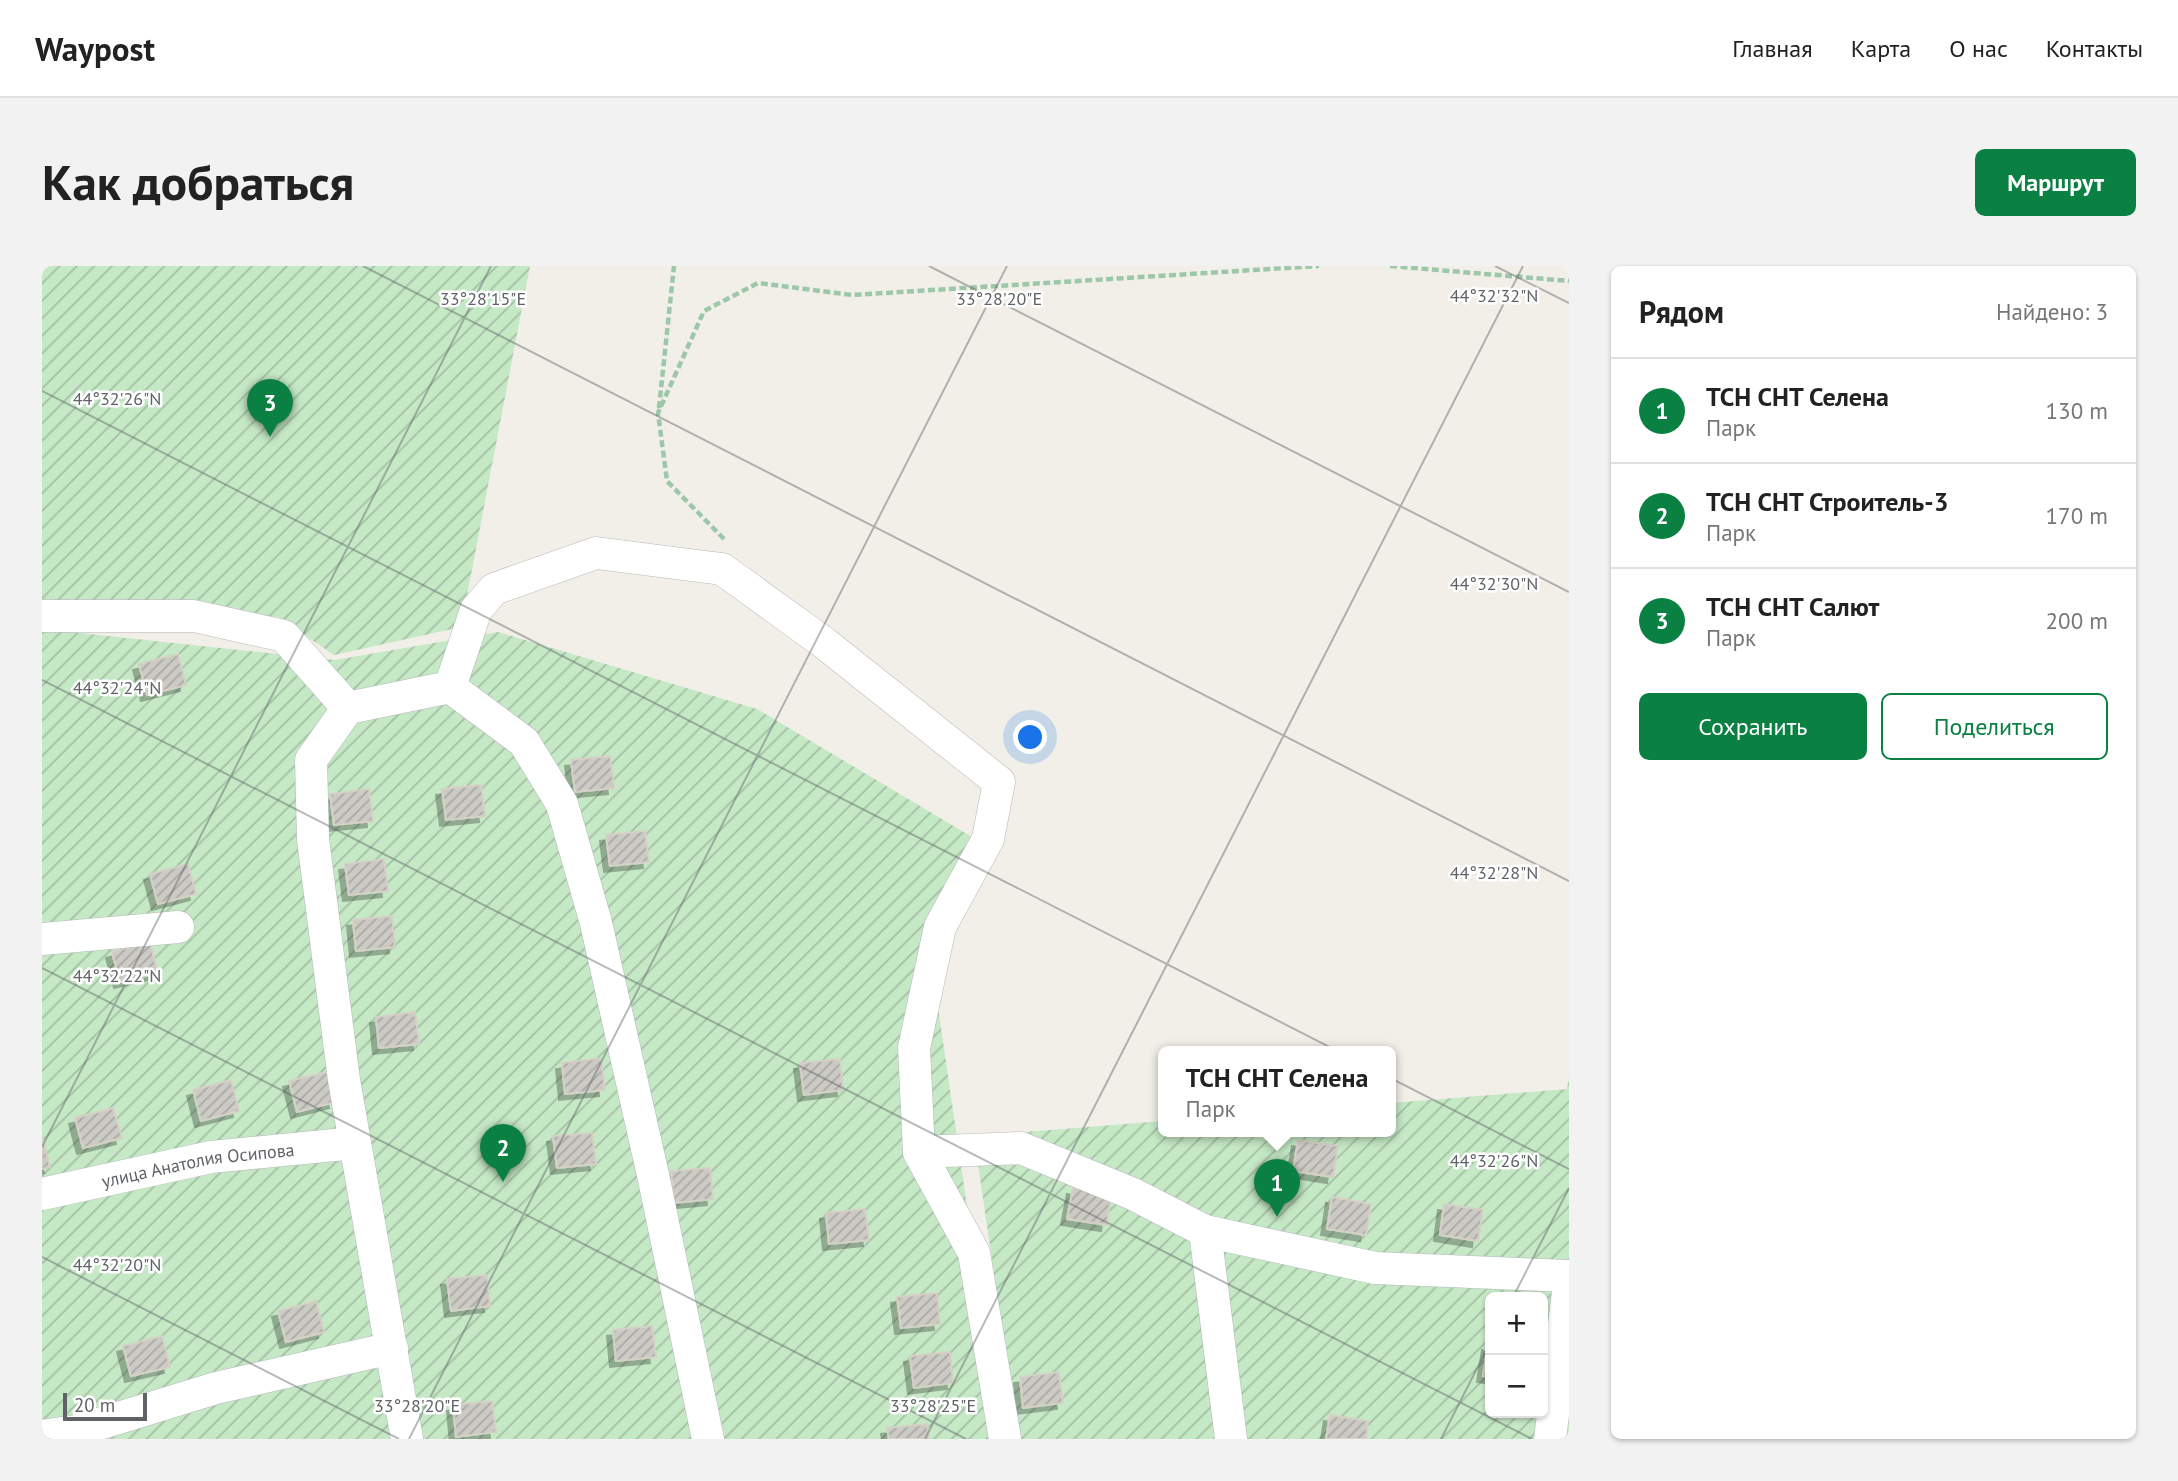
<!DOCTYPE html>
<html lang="ru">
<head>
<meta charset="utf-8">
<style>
	:root { --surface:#fff; --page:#f2f2f2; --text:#222; --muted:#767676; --line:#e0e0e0; --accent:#0b8043 }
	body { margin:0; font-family:"PT Sans",sans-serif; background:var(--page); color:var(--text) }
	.controls { position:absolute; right:21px; bottom:21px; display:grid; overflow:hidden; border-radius:10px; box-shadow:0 2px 5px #0004 }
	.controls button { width:63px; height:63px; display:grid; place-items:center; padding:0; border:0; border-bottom:2px solid var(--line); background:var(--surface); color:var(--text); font:35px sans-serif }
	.scale { position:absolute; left:21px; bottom:18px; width:84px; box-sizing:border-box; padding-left:7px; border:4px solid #5f6368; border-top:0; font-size:19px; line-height:24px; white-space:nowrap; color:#5f6368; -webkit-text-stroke:5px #fff; paint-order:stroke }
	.you { position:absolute; left:989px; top:472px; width:24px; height:24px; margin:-18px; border:5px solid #fff; border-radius:50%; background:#1a73e8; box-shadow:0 0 0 10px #1a73e833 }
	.badge { display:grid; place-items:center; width:46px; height:46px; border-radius:50%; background:var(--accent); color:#fff; font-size:23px; font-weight:700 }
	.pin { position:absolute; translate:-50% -58px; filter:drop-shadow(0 2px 4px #0008) }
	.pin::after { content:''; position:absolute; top:37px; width:24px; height:21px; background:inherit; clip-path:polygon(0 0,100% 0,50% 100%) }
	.popup { position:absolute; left:1116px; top:780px; width:238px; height:91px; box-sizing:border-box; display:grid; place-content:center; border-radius:10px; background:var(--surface); filter:drop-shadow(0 2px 5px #0005); font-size:23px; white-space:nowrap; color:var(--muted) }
	.popup b { font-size:26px; color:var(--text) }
	.popup::after { content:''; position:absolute; left:50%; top:100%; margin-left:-14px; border:14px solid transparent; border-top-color:var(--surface) }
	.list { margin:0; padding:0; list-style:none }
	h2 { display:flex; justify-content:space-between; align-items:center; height:91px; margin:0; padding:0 28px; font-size:30px }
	h2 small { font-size:23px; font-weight:400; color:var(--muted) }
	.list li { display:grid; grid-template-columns:46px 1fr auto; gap:21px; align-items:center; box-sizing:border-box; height:105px; padding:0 28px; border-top:2px solid var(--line) }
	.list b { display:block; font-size:26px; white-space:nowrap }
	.list p { margin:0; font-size:23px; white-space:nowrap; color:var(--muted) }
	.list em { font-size:23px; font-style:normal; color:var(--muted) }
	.actions { display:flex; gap:14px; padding:21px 28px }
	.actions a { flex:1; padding:16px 0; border:2px solid var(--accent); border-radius:10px; text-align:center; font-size:24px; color:var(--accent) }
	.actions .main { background:var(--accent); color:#fff }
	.map { position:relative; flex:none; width:1527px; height:1173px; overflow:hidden; border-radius:10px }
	header { display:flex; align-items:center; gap:42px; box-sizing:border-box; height:98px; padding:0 35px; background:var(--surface); border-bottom:2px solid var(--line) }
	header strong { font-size:33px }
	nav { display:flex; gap:38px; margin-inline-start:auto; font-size:24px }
	.intro { display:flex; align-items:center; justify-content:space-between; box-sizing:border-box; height:168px; padding:0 42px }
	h1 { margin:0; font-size:49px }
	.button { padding:18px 32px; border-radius:10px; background:var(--accent); color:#fff; font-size:24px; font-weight:700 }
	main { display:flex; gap:42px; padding:0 42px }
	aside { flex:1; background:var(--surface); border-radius:10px; box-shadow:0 2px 5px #0004 }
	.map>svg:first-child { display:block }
	.garden { fill:url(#garden-furrows); fill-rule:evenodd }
	.building { fill:url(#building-hatch); stroke:#d6d1c6; stroke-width:2; filter:url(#shadow) }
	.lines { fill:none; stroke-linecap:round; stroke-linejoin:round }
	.minor-casing { stroke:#b5b8bc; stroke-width:33 }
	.path { stroke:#9cc7a9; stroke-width:4.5; stroke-dasharray:7 3.5; stroke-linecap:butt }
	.minor { stroke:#fff; stroke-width:32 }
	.ticks { fill:none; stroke:#5f6368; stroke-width:2; stroke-opacity:0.45 }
	.labels { text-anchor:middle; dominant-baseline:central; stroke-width:5; stroke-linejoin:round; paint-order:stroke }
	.street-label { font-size:18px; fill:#5f6368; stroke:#fff }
	.ticks-label { font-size:18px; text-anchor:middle; fill:#5f6368; stroke:#fff; stroke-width:5; stroke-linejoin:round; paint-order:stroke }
</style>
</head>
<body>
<header>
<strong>Waypost</strong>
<nav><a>Главная</a><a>Карта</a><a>О нас</a><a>Контакты</a></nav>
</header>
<div class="intro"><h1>Как добраться</h1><a class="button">Маршрут</a></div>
<main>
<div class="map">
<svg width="1527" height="1173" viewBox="0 0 1527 1173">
	<defs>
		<pattern id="garden-furrows" width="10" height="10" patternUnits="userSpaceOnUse" patternTransform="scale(1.75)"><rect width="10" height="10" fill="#c5e8c5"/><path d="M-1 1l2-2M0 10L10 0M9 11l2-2" fill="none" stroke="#a3c0a4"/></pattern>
		<pattern id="building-hatch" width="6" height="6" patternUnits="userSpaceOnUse" patternTransform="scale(1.75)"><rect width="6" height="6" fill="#cccac5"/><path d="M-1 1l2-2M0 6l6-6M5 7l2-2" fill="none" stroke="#a9a8a4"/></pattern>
		<filter id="shadow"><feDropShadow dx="-6" dy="6" stdDeviation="0" flood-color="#0004"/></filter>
	</defs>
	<rect width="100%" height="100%" fill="#f1efe8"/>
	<!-- garden -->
	<path class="garden" d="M0 0H488L419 361 292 389 236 351 0 342Z
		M0 363 293 394 456 366 715 443 930 571 884 659 959 1173H0Z
		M1527 812V1173H976L932 870 1121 855V865H1349V837L1525 823ZM1448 1031H1501V1147H1448Z"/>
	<!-- building -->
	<path class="building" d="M136 388 144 419 105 429 97 398Z
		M568 490 572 522 533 526 529 494Z
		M439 519 443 550 404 554 400 523Z
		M327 523 331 555 292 559 288 528Z
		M603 565 607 596 568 600 564 569Z
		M342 593 346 625 307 629 303 598Z
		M146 598 154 628 116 638 108 608Z
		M350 650 353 681 314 685 311 654Z
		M108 676 116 707 78 716 70 686Z
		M373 746 377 778 337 782 334 751Z
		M559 792 563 824 523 828 520 797Z
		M798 793 801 824 762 829 758 797Z
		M285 806 293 836 255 846 247 815Z
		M189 814 197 845 159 855 151 824Z
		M71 842 80 872 41 882 33 852Z
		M550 867 554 898 515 902 511 870Z
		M0 871 8 901 0 903Z
		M1256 874 1296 880 1291 911 1251 905Z
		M668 902 671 933 632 937 629 905Z
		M1031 922 1069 928 1065 959 1025 953Z
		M1290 931 1329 938 1324 969 1285 963Z
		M1402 938 1441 944 1436 975 1398 969Z
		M823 943 827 974 787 978 784 947Z
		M445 1009 448 1040 409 1045 405 1013Z
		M895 1027 898 1058 859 1062 855 1031Z
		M274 1035 282 1066 244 1076 236 1045Z
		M610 1060 614 1091 574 1095 571 1064Z
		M120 1070 128 1101 89 1110 81 1080Z
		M1446 1078 1448 1079V1111L1441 1110Z
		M908 1086 911 1117 872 1122 868 1090Z
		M1017 1106 1021 1137 981 1142 978 1111Z
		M450 1135 454 1166 414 1171 411 1139Z
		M1288 1149 1326 1155 1324 1173H1284Z
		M885 1158 887 1173H847L845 1162Z"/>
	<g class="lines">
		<defs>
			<g id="minor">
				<path d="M0 350H152L242 370 306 442"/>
				<path d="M408 421 434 344 452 323 554 287 680 303 781 376 957 516 946 573 898 661 872 782 877 886 932 987 963 1173"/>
				<path d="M0 673 136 661"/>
				<path d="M877 886 979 882 1091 928 1163 965 1189 1173"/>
				<path id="s1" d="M0 928 169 891 313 877"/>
				<path d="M1163 965 1333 1002 1527 1010"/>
				<path d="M0 1170 34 1165 174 1122 350 1082"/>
				<path d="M365 1173 302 814 271 573 269 494 306 442 408 421 482 476 520 538 554 657 611 909 666 1173"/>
				<path d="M1508 1173 1527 1018"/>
			</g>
		</defs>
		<!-- minor casing -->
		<use href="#minor" class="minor-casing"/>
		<!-- path -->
		<path class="path" d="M1348 0 1527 15
			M617 142 632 0
			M682 273 625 215 616 147 662 45 716 17 810 29 1277 0"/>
		<!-- minor -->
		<use href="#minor" class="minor"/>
	</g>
	<!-- ticks -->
	<path class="ticks" d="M321 0 1527 615M887 0 1527 326M1453 0 1527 37M0 125 1527 903M0 414 1490 1173M0 702 924 1173M0 881 449 0M0 991 357 1173M1471 1031 1527 922M367 1173 965 0M883 1173 1481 0M1399 1173 1448 1077"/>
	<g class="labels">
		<!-- street labels -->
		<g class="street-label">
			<text stroke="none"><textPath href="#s1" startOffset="159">улица Анатолия Осипова</textPath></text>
		</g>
	</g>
	<g class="ticks-label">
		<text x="1452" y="36">44°32'32"N</text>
		<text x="441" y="39">33°28'15"E</text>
		<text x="957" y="39">33°28'20"E</text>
		<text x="75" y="139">44°32'26"N</text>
		<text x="1452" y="324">44°32'30"N</text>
		<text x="75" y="428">44°32'24"N</text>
		<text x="1452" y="613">44°32'28"N</text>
		<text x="75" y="716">44°32'22"N</text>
		<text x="1452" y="901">44°32'26"N</text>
		<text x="75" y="1005">44°32'20"N</text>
		<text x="375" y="1146">33°28'20"E</text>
		<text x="891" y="1146">33°28'25"E</text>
	</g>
</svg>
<div class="controls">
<button>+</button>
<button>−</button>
</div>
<div class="scale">20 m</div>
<div class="you"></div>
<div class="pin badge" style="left:1235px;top:951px">1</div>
<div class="popup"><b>ТСН СНТ Селена</b>Парк</div>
<div class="pin badge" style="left:461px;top:916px">2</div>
<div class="pin badge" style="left:228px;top:171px">3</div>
</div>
<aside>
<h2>Рядом<small>Найдено: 3</small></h2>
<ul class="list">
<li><span class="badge">1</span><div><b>ТСН СНТ Селена</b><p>Парк</p></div><em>130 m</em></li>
<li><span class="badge">2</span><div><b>ТСН СНТ Строитель-3</b><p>Парк</p></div><em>170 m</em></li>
<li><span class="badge">3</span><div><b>ТСН СНТ Салют</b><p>Парк</p></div><em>200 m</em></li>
</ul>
<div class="actions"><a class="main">Сохранить</a><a>Поделиться</a></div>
</aside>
</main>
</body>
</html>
